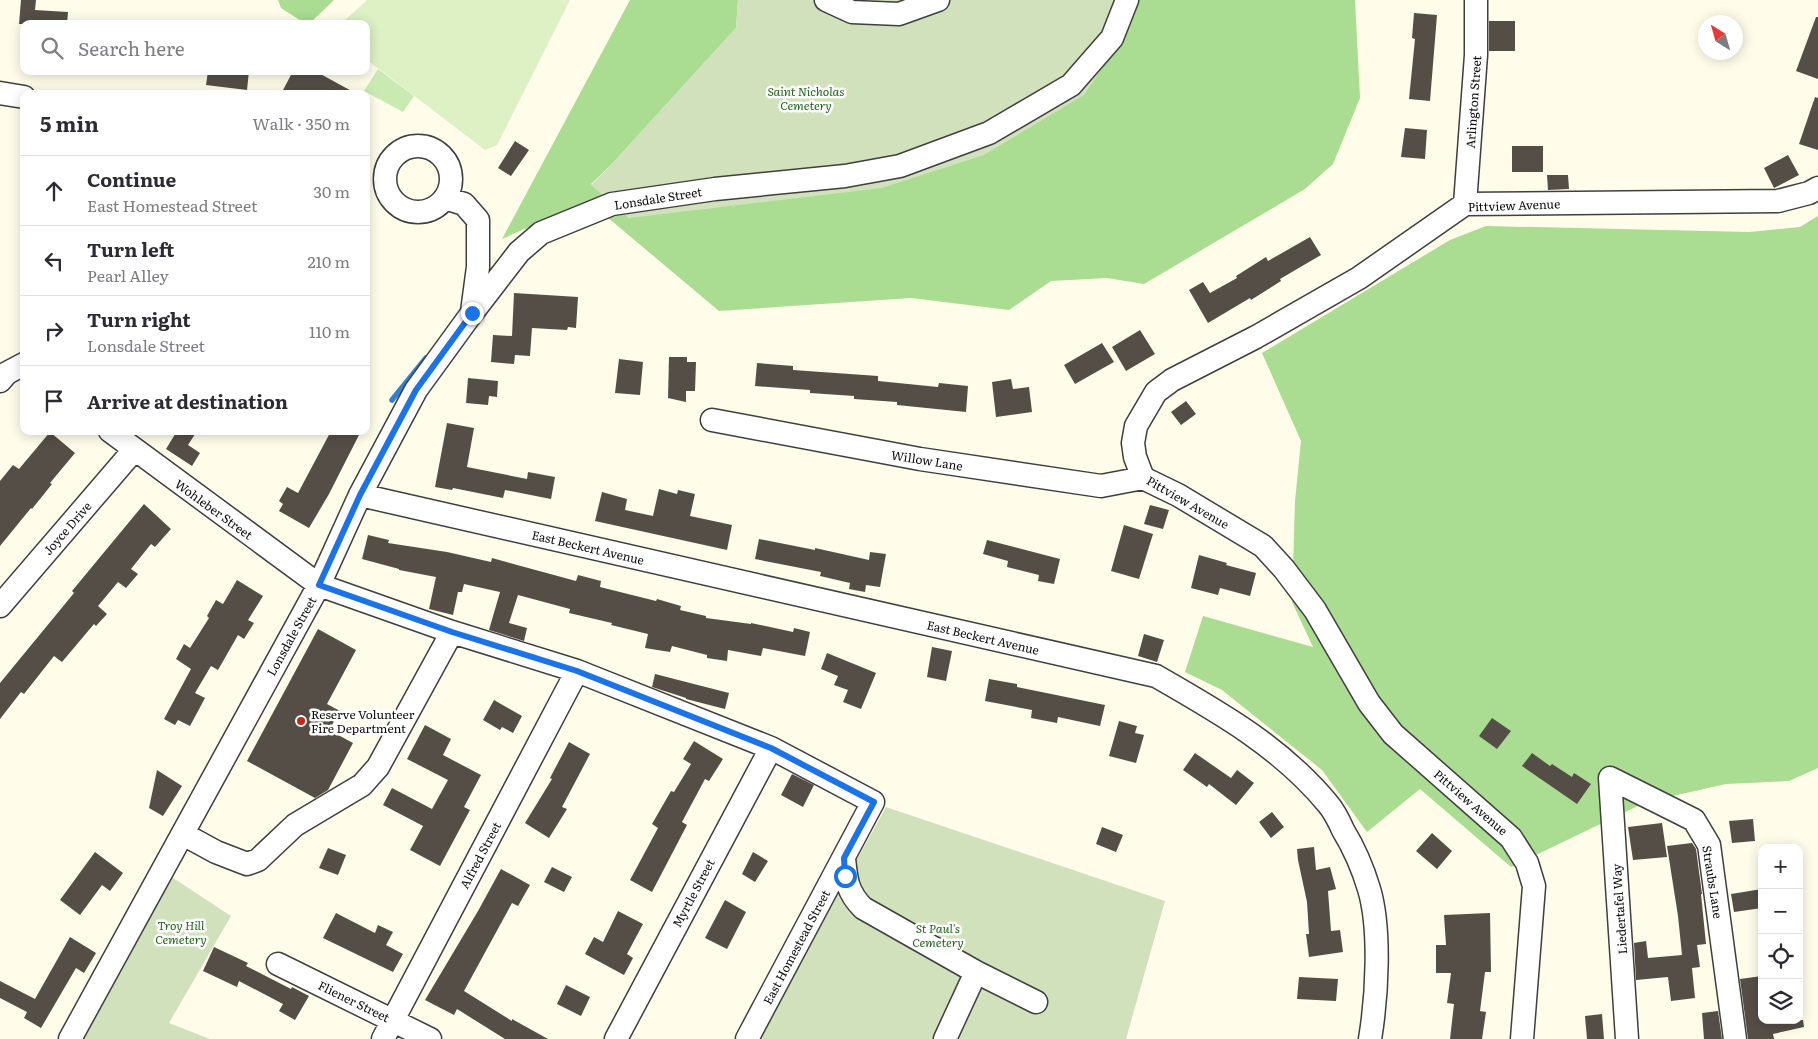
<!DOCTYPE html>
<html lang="en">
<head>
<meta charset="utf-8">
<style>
	:root { --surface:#fff; --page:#f2f2f3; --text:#2b2b33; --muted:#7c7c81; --line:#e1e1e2 }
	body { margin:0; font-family:Literata,serif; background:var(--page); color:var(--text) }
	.controls { position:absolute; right:15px; bottom:15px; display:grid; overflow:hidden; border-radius:10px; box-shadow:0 2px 12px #0003 }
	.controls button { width:45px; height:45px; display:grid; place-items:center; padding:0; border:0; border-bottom:1px solid var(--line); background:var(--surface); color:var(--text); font:25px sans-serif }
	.compass { position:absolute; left:1698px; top:15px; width:45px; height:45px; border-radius:50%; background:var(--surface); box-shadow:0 2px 12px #0003; rotate:323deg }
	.stop { position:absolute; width:15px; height:15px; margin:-11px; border:4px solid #1a73e8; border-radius:50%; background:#fff }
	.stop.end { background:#1a73e8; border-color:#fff; box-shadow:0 1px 5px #0008 }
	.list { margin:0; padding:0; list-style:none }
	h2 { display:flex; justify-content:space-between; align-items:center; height:65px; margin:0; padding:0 20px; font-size:21px }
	h2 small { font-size:16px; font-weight:400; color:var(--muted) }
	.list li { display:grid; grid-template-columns:32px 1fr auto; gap:15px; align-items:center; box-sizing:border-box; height:70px; padding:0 20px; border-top:1px solid var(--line) }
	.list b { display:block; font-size:19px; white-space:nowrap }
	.list p { margin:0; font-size:16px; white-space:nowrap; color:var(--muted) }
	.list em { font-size:16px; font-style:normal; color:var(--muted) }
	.icon { flex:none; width:28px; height:28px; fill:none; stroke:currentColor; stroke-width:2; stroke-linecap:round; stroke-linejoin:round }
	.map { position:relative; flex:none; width:1818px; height:1039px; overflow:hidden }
	.search { position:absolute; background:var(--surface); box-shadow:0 2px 12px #0003; left:20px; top:20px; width:350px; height:55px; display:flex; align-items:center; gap:12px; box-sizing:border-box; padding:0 18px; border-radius:10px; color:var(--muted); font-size:19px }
	.panel { position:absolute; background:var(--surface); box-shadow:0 2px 12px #0003; left:20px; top:90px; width:350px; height:345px; border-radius:10px }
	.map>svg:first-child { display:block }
	.green { fill:#c9ebb3 }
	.forest { fill:#aadc91 }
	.cemetery { fill:#d0e1bb }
	.pitch { fill:#ddf1c5 }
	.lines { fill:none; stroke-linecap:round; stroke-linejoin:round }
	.stream { stroke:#307fd3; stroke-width:5.5 }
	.building { fill:#554e47 }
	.minor-casing { stroke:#3f3f3f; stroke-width:25 }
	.minor { stroke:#fff; stroke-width:22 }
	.route { stroke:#1a73e8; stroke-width:6 }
	.poi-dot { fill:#c1291e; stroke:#fff; stroke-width:2 }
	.labels { text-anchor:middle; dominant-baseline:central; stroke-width:5; stroke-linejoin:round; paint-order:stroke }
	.park-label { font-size:12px; font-style:italic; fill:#20651a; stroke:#fff }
	.street-label { font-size:12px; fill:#0c0c0c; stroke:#fff }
	.poi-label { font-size:12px; fill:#0c0c0c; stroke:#fff; text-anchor:start }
</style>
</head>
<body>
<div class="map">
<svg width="1818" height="1039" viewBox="0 0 1818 1039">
	<rect width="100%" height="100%" fill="#fffdea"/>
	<!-- green -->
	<path class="green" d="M378 69 414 96 403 112 364 91Z"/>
	<!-- forest -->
	<path class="forest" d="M278 0H334L309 24H306L281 8Z
		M630 0H738L736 28 611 165 591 184 629 218 1136 0H1355L1360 98 1333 164 1305 189 1144 284 1107 278 1051 281 1009 310 911 298 719 311 588 201 502 239Z
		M1818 216V768L1789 781 1726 784 1646 802 1511 867 1420 789 1367 832 1322 770 1222 690 1185 672 1203 616 1313 647 1292 602 1295 501 1301 441 1262 353 1450 240 1486 226 1749 232 1800 227Z"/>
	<!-- cemetery -->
	<path class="cemetery" d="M738 0H1136L1130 27 1084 95 984 155 882 188 629 218 591 185 611 165 736 28Z
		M886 807 1165 901 1126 1039H758Z
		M170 876 231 916 169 1023 210 1039H83Z"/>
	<!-- pitch -->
	<path class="pitch" d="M367 0H570L497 145 485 150 366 59V24H341Z"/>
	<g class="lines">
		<!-- stream -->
		<path class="stream" d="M392 400 426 358"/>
	</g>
	<!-- building -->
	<path class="building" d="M21 0H36L35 10 68 12 67 24H19Z
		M1414 13 1437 15 1430 101 1409 99 1415 39 1412 38Z
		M1816 17H1818V79L1796 71Z
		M1489 21H1515V51H1489Z
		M208 71H249L247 90 206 85Z
		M293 71H315L357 94H281Z
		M1815 97 1818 98V150L1799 144Z
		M1405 128 1427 130 1425 159 1401 157Z
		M515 141 529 150 511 176 498 168Z
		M1512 146H1543V172H1512Z
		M1788 155 1799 175 1774 188 1764 168Z
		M1547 175H1568L1569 189 1548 190Z
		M1310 237 1321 255 1280 279 1281 281 1251 300 1250 298 1208 323 1189 290 1203 282 1210 293 1237 278 1236 276 1266 257 1268 261Z
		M514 293 578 297 576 328 568 327 567 330 532 328 530 356 515 355 514 364 491 362 493 335 512 336Z
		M1140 330 1155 354 1126 371 1112 347Z
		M1102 343 1114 362 1075 384 1064 365Z
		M669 357H687V362H696L695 391H686V402L668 398Z
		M619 359 643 362 640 395 615 393Z
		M757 363 793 366V370L878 376V381L938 387 939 383 968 386 966 412 897 405V402L854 399V396L810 393V390L755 386Z
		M468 378 498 381 497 397 489 396 488 405 466 403Z
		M1011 379 1013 389 1029 387 1032 412 996 417 992 382Z
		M1186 401 1196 414 1181 425 1171 412Z
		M447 423 474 428 467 467 527 479 528 472 555 477 551 499 505 490 503 498 453 488 452 490 435 487Z
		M177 431H197L188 445 200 453 192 466 166 449Z
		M331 431H361L329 494 309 528 279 511 283 504 279 501 287 487 298 493Z
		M50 432 75 453 50 483 52 484 32 509 31 508 0 546V481L13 465 19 469Z
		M659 489 677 494 678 490 695 494 690 516 732 525 727 550 595 521 602 492 627 499 625 510 653 516Z
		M144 504 171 529 155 547 151 544 131 569 138 574 126 588 118 582 98 606 107 614 96 626 94 624 62 662 54 656 24 694 21 692 0 719V683L74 593 72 591Z
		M1150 505 1169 510 1163 529 1144 524Z
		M1124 525 1153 534 1139 579 1111 571Z
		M368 535 389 540 388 543 447 552 491 562 492 558 576 581 578 575 601 581 600 587 656 601 657 599 681 606 680 610 706 616V618L751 624V623L793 632 794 628 810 632 805 656 763 648 761 656 728 650 727 661 707 658V655L672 646 670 652 645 648 648 634 611 625 612 623 569 613 570 609 518 595 509 623 527 628 524 641 489 630 500 592 464 584 462 592H458L453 615 429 609 436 577 399 570V569L362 559Z
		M759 539 815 550V548L869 560 870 552 886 554 880 587 866 585 865 592 849 589 850 583 820 576 821 572 755 559Z
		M987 540 1060 559 1054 584 1038 581 1039 575 1007 567 1008 561 983 554Z
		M1199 555 1227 563 1226 565 1256 573 1250 596 1220 588 1218 595 1191 588Z
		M237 580 263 596 248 620 254 623 244 639 238 635 218 670 211 666 195 693 205 698 190 726 178 720 175 725 164 719 191 669 176 659 184 644 190 648 209 618 207 616 216 600 223 604Z
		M318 629 356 650 327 704 340 711 329 730 353 743 328 790 315 798 247 761Z
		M1144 634 1164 640 1157 662 1138 656Z
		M932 647 952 651 946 681 927 677Z
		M827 653 876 673 861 709 843 702 848 690 834 685 838 676 821 669Z
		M655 674 729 693 725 709 686 699V698L652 687Z
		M989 679 1017 684V687L1105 705 1100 726 1058 717 1057 723 1031 718 1032 710 985 701Z
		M494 700 522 716 513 733 502 727 500 730 483 720Z
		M1492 718 1511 731 1497 749 1479 736Z
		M1119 721 1137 726 1135 733 1144 735 1136 763 1109 756Z
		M425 725 451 739 443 755 481 775 464 807 470 810 440 866 410 850 423 826 383 805 392 788 432 809 448 780 407 759Z
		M694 741 723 759 709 781 705 779 682 822 687 825 652 892 630 880 658 828 652 824 671 791 674 792 691 764 683 759Z
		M569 742 590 754 562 807 567 809 549 838 525 823 552 779 550 778Z
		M1195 753 1231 778 1237 770 1254 783 1236 805 1209 784 1207 787 1183 770Z
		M1532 753 1550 766 1552 764 1572 777 1574 773 1591 784 1577 804 1522 766Z
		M157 770 182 786 163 816 149 808Z
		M792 774 814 785 803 807 781 795Z
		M1272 812 1284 827 1271 838 1259 822Z
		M1753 819 1755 841 1732 843 1729 821Z
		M1662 823 1667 857 1633 860 1628 827Z
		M1102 827 1123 835 1116 852 1096 844Z
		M1432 833 1452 851 1437 869 1416 851Z
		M1692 843 1696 849 1702 894H1701L1706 944 1697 945 1700 967 1692 968 1695 998 1671 1001 1668 977 1636 980 1634 943 1646 941 1648 958 1682 955 1678 916 1667 846Z
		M1314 847 1316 870 1330 867 1336 889 1328 891 1331 931 1340 930 1343 952 1309 957 1306 934H1309L1307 902 1298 860 1297 849Z
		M328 848 346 855 338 875 319 868Z
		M95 852 123 873 110 891 102 885 80 915 60 900Z
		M753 852 768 861 755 882 742 874Z
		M552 867 572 877 564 892 544 882Z
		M501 869 530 885 518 906 512 903 464 991 512 1021V1019L548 1039H505L457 1009 454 1015 425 1000 478 911Z
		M1762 889V908L1734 912 1731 894Z
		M725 900 746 912 727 949 705 938Z
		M618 911 643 924 627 954 633 958 624 975 585 954 594 937 603 942Z
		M336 913 375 933 378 925 393 932 386 945 403 954 393 972 323 938Z
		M1490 913 1491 972H1485L1480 1011 1486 1012 1482 1039H1450L1454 1004 1447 1003 1451 973H1436V945H1446L1444 915Z
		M70 937 96 953 84 973 76 968 41 1028 24 1018 27 1012 0 998V981L35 999Z
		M214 947 248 963 246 966 291 989 292 987 309 996 295 1020 279 1011 283 1004 239 981 237 987 203 971Z
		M1762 976V1020H1803L1804 1027 1773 1034 1774 1039H1748L1740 979Z
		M1299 977 1338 979 1336 1001 1297 999Z
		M566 985 590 997 581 1016 557 1004Z
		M1718 1011 1722 1039H1704L1702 1013Z
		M1602 1014 1604 1039H1587L1585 1016Z"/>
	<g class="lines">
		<defs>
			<path id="minor" d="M826 0 852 12 899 14 938 0
				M0 93 24 97
				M385 179a33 33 0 1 1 66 0a33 33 0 1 1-66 0Z
				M445 198 464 204 478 220V267L472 312
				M1465 204 1476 55V0
				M0 381 7 373 24 364
				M712 420 920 459 1101 486 1143 478
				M110 431 319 585 452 632 577 671 771 748 873 802 747 1039
				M360 495 1156 676C1219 712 1281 747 1328 804 1334 811 1339 821 1343 830 1354 848 1363 869 1369 889 1381 929 1377 997 1370 1039
				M0 606 134 450
				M1610 778 1694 820 1709 845 1735 1039
				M1610 778 1627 1039
				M183 834 216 852 247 864 258 860 295 825 362 785 378 767 452 632
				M844 858C846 879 847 892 863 908L976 972 1036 1002
				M278 964 430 1039
				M70 1039 319 585 360 495 416 390 472 313 519 252 541 233 612 204 715 189 845 176 900 166 989 133 1071 85 1112 38 1127 0
				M383 1039 577 671
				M616 1039 771 748
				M945 1039 976 972
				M1522 1039 1534 886 1527 863 1511 838 1393 734 1369 703 1315 610 1284 569 1263 546 1178 495 1143 478 1135 457 1133 443 1136 426 1156 392 1172 380 1256 337 1359 278 1465 204 1778 201 1809 193 1818 188"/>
		</defs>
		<!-- minor casing -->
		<use href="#minor" class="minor-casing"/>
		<!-- minor -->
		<use href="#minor" class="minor"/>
	</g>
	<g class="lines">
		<!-- route -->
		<path class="route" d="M472 313 416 390 360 495 319 585 452 632 577 671 771 748 874 802 844 858 845 876"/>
	</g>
	<!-- markers -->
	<circle class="poi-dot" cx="301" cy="721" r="5"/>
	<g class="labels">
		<!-- park labels -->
		<g class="park-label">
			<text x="806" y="91">Saint Nicholas<tspan x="806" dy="14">Cemetery</tspan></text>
			<text x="181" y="925">Troy Hill<tspan x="181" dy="14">Cemetery</tspan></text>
			<text x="938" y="928">St Paul's<tspan x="938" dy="14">Cemetery</tspan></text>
		</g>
		<!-- street labels -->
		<g class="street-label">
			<text transform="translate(1473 102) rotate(-86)">Arlington Street</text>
			<text transform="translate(658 198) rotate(-9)">Lonsdale Street</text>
			<text transform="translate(1514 205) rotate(-2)">Pittview Avenue</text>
			<text transform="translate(927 460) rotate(9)">Willow Lane</text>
			<text transform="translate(1188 502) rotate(30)">Pittview Avenue</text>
			<text transform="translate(214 509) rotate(36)">Wohleber Street</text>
			<text transform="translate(67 528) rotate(-49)">Joyce Drive</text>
			<text transform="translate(588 547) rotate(13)">East Beckert Avenue</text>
			<text transform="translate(291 636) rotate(-61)">Lonsdale Street</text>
			<text transform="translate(983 637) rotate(13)">East Beckert Avenue</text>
			<text transform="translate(1471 802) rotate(41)">Pittview Avenue</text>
			<text transform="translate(480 855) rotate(-62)">Alfred Street</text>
			<text transform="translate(1713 882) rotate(81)">Straubs Lane</text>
			<text transform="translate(693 893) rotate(-62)">Myrtle Street</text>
			<text transform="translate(1619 909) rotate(-94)">Liedertafel Way</text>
			<text transform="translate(796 947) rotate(-62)">East Homestead Street</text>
			<text transform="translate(354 1001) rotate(26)">Fliener Street</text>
		</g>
		<!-- poi labels -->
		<g class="poi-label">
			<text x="311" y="714">Reserve Volunteer<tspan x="311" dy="14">Fire Department</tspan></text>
		</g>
	</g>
</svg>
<div class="controls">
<button>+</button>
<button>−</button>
<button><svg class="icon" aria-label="locate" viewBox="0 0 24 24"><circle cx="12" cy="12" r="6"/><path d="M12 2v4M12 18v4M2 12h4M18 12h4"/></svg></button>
<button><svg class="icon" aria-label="layers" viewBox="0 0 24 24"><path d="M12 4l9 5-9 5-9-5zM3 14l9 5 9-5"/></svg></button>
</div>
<svg class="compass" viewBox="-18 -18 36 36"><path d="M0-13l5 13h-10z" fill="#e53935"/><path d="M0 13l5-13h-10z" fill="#7c7c81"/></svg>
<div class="stop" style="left:845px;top:876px"></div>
<div class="stop end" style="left:472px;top:313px"></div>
<div class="search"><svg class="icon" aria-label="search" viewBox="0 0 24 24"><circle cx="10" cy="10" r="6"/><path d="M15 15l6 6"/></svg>Search here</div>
<section class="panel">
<h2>5 min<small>Walk · 350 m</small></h2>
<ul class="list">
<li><svg class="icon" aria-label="ahead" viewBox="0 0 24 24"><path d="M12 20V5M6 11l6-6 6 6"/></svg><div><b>Continue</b><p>East Homestead Street</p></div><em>30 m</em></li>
<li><svg class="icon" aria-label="left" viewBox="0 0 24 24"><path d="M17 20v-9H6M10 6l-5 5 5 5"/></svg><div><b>Turn left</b><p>Pearl Alley</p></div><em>210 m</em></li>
<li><svg class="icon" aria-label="right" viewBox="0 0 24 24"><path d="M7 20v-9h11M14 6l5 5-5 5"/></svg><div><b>Turn right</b><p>Lonsdale Street</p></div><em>110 m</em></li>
<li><svg class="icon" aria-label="arrive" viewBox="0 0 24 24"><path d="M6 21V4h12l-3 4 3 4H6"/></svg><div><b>Arrive at destination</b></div></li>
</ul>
</section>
</div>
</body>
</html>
